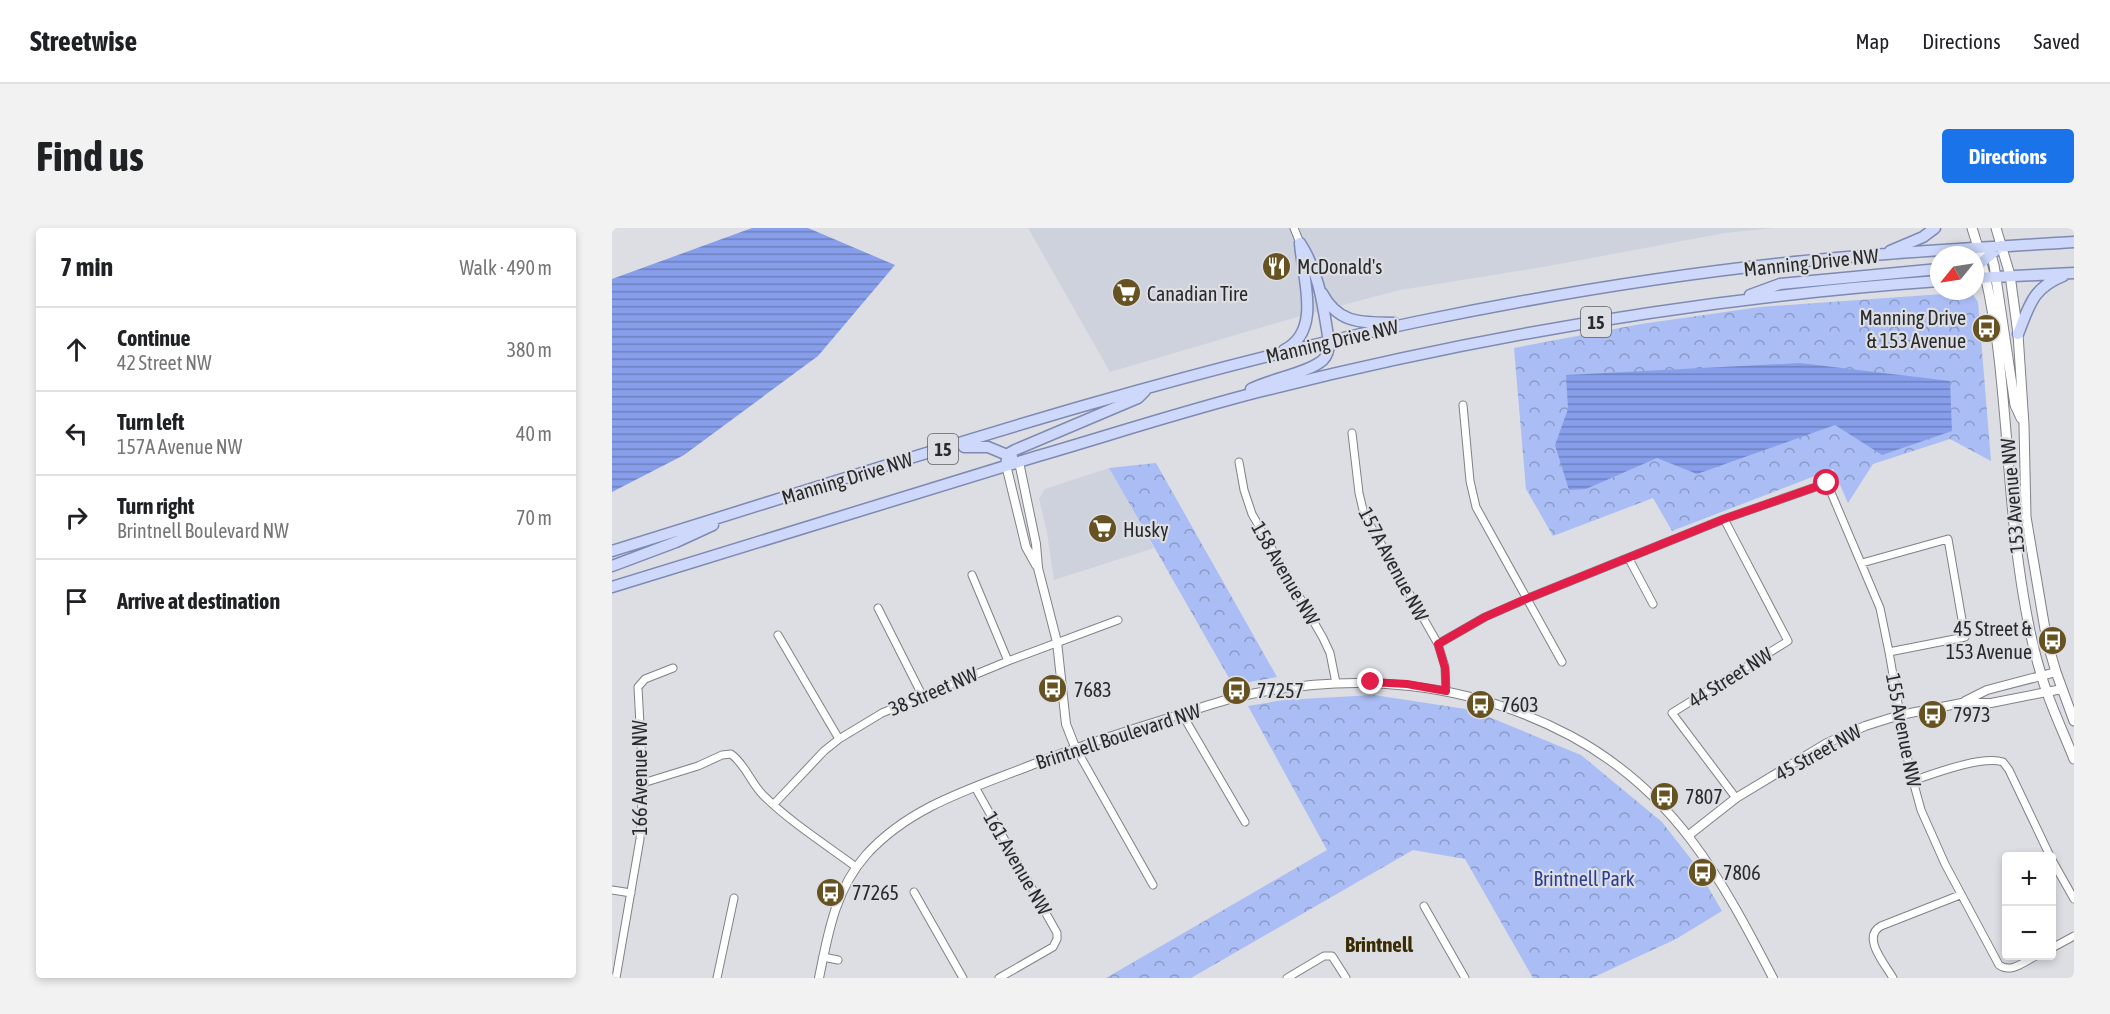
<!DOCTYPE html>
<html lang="en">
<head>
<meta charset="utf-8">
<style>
	:root { --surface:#fff; --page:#f2f2f2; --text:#202124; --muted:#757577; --line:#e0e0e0; --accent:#1a73e8 }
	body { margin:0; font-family:"Asap Condensed",sans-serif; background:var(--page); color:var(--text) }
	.controls { position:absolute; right:18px; bottom:18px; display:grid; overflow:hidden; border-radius:6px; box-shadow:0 3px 9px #0003 }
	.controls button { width:54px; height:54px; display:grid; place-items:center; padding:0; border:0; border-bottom:2px solid var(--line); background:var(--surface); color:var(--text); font:30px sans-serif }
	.compass { position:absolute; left:1318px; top:18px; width:54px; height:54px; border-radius:50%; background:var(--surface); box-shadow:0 3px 9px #0003; rotate:240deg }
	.stop { position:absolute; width:18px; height:18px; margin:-14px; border:4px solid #e11d48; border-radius:50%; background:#fff }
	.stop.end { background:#e11d48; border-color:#fff; box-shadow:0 2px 6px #0008 }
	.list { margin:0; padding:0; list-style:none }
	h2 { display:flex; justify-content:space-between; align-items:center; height:78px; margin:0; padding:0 24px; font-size:26px }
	h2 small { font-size:20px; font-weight:400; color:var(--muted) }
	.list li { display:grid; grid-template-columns:39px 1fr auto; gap:18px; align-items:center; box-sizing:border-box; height:84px; padding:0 24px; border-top:2px solid var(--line) }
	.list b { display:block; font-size:22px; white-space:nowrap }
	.list p { margin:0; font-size:20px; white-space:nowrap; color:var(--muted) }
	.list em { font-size:20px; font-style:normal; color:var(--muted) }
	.icon { flex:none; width:33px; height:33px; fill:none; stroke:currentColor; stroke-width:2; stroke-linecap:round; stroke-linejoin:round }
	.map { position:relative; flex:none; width:1462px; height:750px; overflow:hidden; border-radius:6px }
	header { display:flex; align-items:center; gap:36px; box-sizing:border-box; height:84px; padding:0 30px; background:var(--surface); border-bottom:2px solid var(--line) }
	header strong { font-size:28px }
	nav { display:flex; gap:33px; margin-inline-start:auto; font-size:21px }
	.intro { display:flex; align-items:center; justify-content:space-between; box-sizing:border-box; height:144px; padding:0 36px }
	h1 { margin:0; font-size:42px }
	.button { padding:15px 27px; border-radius:6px; background:var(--accent); color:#fff; font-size:21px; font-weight:700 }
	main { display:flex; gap:36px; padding:0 36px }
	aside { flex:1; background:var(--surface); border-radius:6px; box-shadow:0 3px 9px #0003 }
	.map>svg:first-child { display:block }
	.built { fill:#ced2dd }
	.park { fill:url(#park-crowns) }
	.water { fill:url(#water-rules) }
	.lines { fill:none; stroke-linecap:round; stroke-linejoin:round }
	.minor-casing { stroke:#808186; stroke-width:9 }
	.tertiary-casing { stroke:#808186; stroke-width:10 }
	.secondary-casing { stroke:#808186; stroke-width:11 }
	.primary-casing { stroke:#7e8ab1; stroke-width:13 }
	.minor { stroke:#fff; stroke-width:7 }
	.tertiary { stroke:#fff; stroke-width:8 }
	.secondary { stroke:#fff; stroke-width:9 }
	.primary { stroke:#cdd8fb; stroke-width:10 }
	.route { stroke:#e11d48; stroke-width:8 }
	.labels { text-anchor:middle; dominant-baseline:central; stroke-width:4.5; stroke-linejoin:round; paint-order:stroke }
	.shield { fill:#dcdee3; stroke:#5f6063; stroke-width:1.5 }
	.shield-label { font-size:18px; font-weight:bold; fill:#292a2c }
	.street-label { font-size:20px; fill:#292a2c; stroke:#dcdee3 }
	.poi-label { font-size:20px; fill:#292a2c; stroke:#dcdee3; text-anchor:start }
	.park-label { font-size:20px; fill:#2c3d94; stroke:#dcdee3 }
	.neighbourhood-label { font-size:21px; font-weight:bold; fill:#3a2b01; stroke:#dcdee3 }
</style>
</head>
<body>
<header>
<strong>Streetwise</strong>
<nav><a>Map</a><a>Directions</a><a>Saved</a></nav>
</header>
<div class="intro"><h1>Find us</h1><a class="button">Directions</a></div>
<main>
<aside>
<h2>7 min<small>Walk · 490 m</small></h2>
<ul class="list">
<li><svg class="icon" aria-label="ahead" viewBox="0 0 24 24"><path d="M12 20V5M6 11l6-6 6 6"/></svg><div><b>Continue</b><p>42 Street NW</p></div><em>380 m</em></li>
<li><svg class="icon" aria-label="left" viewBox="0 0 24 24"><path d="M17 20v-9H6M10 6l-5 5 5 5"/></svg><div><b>Turn left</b><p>157A Avenue NW</p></div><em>40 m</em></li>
<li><svg class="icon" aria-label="right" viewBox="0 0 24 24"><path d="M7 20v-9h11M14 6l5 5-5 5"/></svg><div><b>Turn right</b><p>Brintnell Boulevard NW</p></div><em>70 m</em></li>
<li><svg class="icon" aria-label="arrive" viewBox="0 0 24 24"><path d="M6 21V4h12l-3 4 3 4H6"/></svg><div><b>Arrive at destination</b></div></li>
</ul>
</aside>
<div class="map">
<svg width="1462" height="750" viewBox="0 0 1462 750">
	<defs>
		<pattern id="park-crowns" width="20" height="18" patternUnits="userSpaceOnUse" patternTransform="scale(1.5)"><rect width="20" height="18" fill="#aabdf4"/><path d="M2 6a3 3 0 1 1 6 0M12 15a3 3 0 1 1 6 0" fill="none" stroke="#8a9ac6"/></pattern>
		<pattern id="water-rules" width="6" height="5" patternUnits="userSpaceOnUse" patternTransform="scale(1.5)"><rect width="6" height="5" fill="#879eea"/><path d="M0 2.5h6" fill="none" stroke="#6e81be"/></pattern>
	</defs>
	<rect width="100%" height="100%" fill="#dcdee3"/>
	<!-- built -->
	<path class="built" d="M416 0H1161L1113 5 937 38 788 62 685 89 498 144Z
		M497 240 542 320 442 352 435 305 427 271 433 261Z"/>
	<!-- park -->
	<path class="park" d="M1359 64 1366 74 1379 233 1338 211 1261 236 1236 275 1221 241 1060 303 1041 270 941 308 914 261 902 120 1029 96 1148 79Z
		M544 235 665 449 621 457 497 240Z
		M762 467 860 482 969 527 1050 594 1082 635 1110 683 1064 711 980 750H921L853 631 801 622 579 750H494L715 622 636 478 671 472Z"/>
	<!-- water -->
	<path class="water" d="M140 0H196L283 37 206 128 72 227 0 264V51Z
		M1188 135 1338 153 1340 203 1270 227 1223 197 1085 246 1045 230 974 261 957 262 943 217 956 181 954 147Z"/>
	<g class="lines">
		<defs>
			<path id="minor" d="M682 0 688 15
				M851 177 858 253 864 279 950 434
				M740 205 747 265 752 286 826 416 833 439 834 463
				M627 234 632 262 640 286 711 410 718 425 724 455
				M1112 291 1176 413 1060 485 1124 570
				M1017 331 1041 376
				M1250 335 1336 311 1353 409 1277 424
				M360 347 396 433
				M266 380 310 467
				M166 407 227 511
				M826 416 873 389 914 371 1112 291 1215 255 1268 380 1277 424 1297 538 1309 582 1333 636 1387 737C1399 746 1413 733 1424 728
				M570 486 633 594
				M463 519 541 657
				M1300 553C1321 546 1370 527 1391 534L1397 542 1438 628
				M31 555 86 538 110 527 119 526C133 536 139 555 151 567 178 594 213 616 244 639
				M363 559 445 705V711L441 719 387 750
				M162 576 212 523 227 511 270 485 396 433 506 392
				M1440 632 1462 671
				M0 662 19 665
				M302 664 351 750
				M812 678 853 750
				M1440 720 1462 708
				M211 729 226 732
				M4 750 28 611 31 555 26 459 33 451 61 440
				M105 750 122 670
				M675 750 712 728H720L734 750
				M1281 750C1273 736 1249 709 1269 698L1348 667"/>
			<path id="tertiary" d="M407 234 424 316 426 340 445 414 454 496 463 519
				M394 237 414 319 424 337
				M1353 473 1375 462 1444 444
				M1077 607 1124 570 1215 515 1253 498 1288 487 1350 475H1379L1450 461
				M207 750C216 706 223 662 254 627 297 579 358 561 417 538 464 519 511 504 560 489 583 482 606 473 630 468 742 443 856 453 959 508 1063 564 1109 650 1161 750"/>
			<path id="secondary" d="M1360 0C1396 109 1391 226 1407 339 1412 375 1418 411 1429 446 1437 475 1451 503 1462 531
				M1384 0 1398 47 1406 106 1412 197 1414 289 1435 413 1444 444 1462 493
				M1375 24 1379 27 1382 37 1403 177 1409 190"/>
			<path id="primary" d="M1278 23 1311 9 1323 0
				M1363 37 1370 34 1389 18
				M1363 50 1462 45
				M710 65C727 97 750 94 782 95
				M1138 67 1168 56 1327 41
				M1406 106C1417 79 1420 60 1451 48
				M672 122C711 103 690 48 688 15
				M639 161C659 151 698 144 711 132 716 127 717 120 717 114 711 78 708 46 688 15
				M352 219H376L400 229
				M394 237 396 226 403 222 526 170 533 163
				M0 323C266 241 531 151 804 94 959 62 1117 37 1274 26 1337 21 1399 18 1462 14
				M0 338 64 314 101 297
				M0 359C142 316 284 271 426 228 501 206 575 182 650 163 872 107 1099 69 1327 53"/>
		</defs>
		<!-- minor casing -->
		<use href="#minor" class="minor-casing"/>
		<!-- tertiary casing -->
		<use href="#tertiary" class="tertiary-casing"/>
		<!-- secondary casing -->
		<use href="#secondary" class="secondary-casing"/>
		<!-- primary casing -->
		<use href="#primary" class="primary-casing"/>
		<!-- minor -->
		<use href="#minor" class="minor"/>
		<!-- tertiary -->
		<use href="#tertiary" class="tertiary"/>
		<!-- secondary -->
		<use href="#secondary" class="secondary"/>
		<!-- primary -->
		<use href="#primary" class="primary"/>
	</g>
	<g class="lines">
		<!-- route -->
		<path class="route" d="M759 454 795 456 834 463 833 440 826 416 873 389 914 371 1112 291 1215 255"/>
	</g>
	<!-- icons -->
	<defs>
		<symbol id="restaurant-disc" viewBox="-11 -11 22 22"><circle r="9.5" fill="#675321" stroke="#dcdee3"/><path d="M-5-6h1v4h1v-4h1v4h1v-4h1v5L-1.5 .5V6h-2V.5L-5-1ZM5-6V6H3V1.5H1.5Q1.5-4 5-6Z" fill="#fff"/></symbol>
		<symbol id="supermarket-disc" viewBox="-11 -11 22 22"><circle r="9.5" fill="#675321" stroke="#dcdee3"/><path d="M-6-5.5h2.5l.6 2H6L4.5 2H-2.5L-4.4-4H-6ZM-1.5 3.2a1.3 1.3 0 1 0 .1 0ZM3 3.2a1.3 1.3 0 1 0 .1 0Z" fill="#fff"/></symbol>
		<symbol id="bus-disc" viewBox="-11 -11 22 22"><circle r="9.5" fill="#675321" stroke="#dcdee3"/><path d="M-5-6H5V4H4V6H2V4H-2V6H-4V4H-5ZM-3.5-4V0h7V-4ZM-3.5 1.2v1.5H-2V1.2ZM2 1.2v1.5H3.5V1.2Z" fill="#fff"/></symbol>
	</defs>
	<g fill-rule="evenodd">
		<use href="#restaurant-disc" x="648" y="22" width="33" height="33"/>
		<use href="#supermarket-disc" x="498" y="48" width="33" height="33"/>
		<use href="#bus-disc" x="1358" y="84" width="33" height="33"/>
		<use href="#supermarket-disc" x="474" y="284" width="33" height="33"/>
		<use href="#bus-disc" x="1424" y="396" width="33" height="33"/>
		<use href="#bus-disc" x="424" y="444" width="33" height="33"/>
		<use href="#bus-disc" x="608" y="446" width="33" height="33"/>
		<use href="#bus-disc" x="852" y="460" width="33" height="33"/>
		<use href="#bus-disc" x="1304" y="470" width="33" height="33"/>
		<use href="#bus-disc" x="1036" y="552" width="33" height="33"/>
		<use href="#bus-disc" x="1074" y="628" width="33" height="33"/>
		<use href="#bus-disc" x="202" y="648" width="33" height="33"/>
	</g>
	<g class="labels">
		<!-- shield labels -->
		<g class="shield">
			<rect x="969" y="79" width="30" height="30" rx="4.5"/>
			<rect x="316" y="206" width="30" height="30" rx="4.5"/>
		</g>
		<g class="shield-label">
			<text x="984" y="94">15</text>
			<text x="331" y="221">15</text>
		</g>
		<!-- street labels -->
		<g class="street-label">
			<text transform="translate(1199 34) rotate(-6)">Manning Drive NW</text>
			<text transform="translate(720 113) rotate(-13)">Manning Drive NW</text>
			<text transform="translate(235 250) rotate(-17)">Manning Drive NW</text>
			<text transform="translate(1400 268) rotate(-95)">153 Avenue NW</text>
			<text transform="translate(782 336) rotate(62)">157A Avenue NW</text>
			<text transform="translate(674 345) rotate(60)">158 Avenue NW</text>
			<text transform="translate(1118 449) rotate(-32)">44 Street NW</text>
			<text transform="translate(321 463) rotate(-23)">38 Street NW</text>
			<text transform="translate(1292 502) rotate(79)">155 Avenue NW</text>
			<text transform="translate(506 508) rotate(-18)">Brintnell Boulevard NW</text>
			<text transform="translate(1206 524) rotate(-29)">45 Street NW</text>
			<text transform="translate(27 550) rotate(-90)">166 Avenue NW</text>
			<text transform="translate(406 635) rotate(60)">161 Avenue NW</text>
		</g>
		<!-- poi labels -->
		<g class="poi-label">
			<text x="685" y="38">McDonald's</text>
			<text x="535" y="65">Canadian Tire</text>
			<text x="1354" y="89" text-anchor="end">Manning Drive<tspan x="1354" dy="23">&amp; 153 Avenue</tspan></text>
			<text x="511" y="301">Husky</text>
			<text x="1420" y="400" text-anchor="end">45 Street &amp;<tspan x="1420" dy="23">153 Avenue</tspan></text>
			<text x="462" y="461">7683</text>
			<text x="645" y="462">77257</text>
			<text x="889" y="476">7603</text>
			<text x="1341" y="486">7973</text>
			<text x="1073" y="568">7807</text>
			<text x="1111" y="644">7806</text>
			<text x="240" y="664">77265</text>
		</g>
		<!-- park labels -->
		<g class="park-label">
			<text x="972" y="650">Brintnell Park</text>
		</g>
		<!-- neighbourhood labels -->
		<g class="neighbourhood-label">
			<text x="767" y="716">Brintnell</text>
		</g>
	</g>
</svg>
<div class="controls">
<button>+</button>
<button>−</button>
</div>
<svg class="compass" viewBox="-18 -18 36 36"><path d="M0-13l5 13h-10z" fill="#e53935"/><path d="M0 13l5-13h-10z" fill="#757577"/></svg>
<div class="stop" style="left:1215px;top:255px"></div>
<div class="stop end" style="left:759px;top:454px"></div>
</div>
</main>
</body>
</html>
